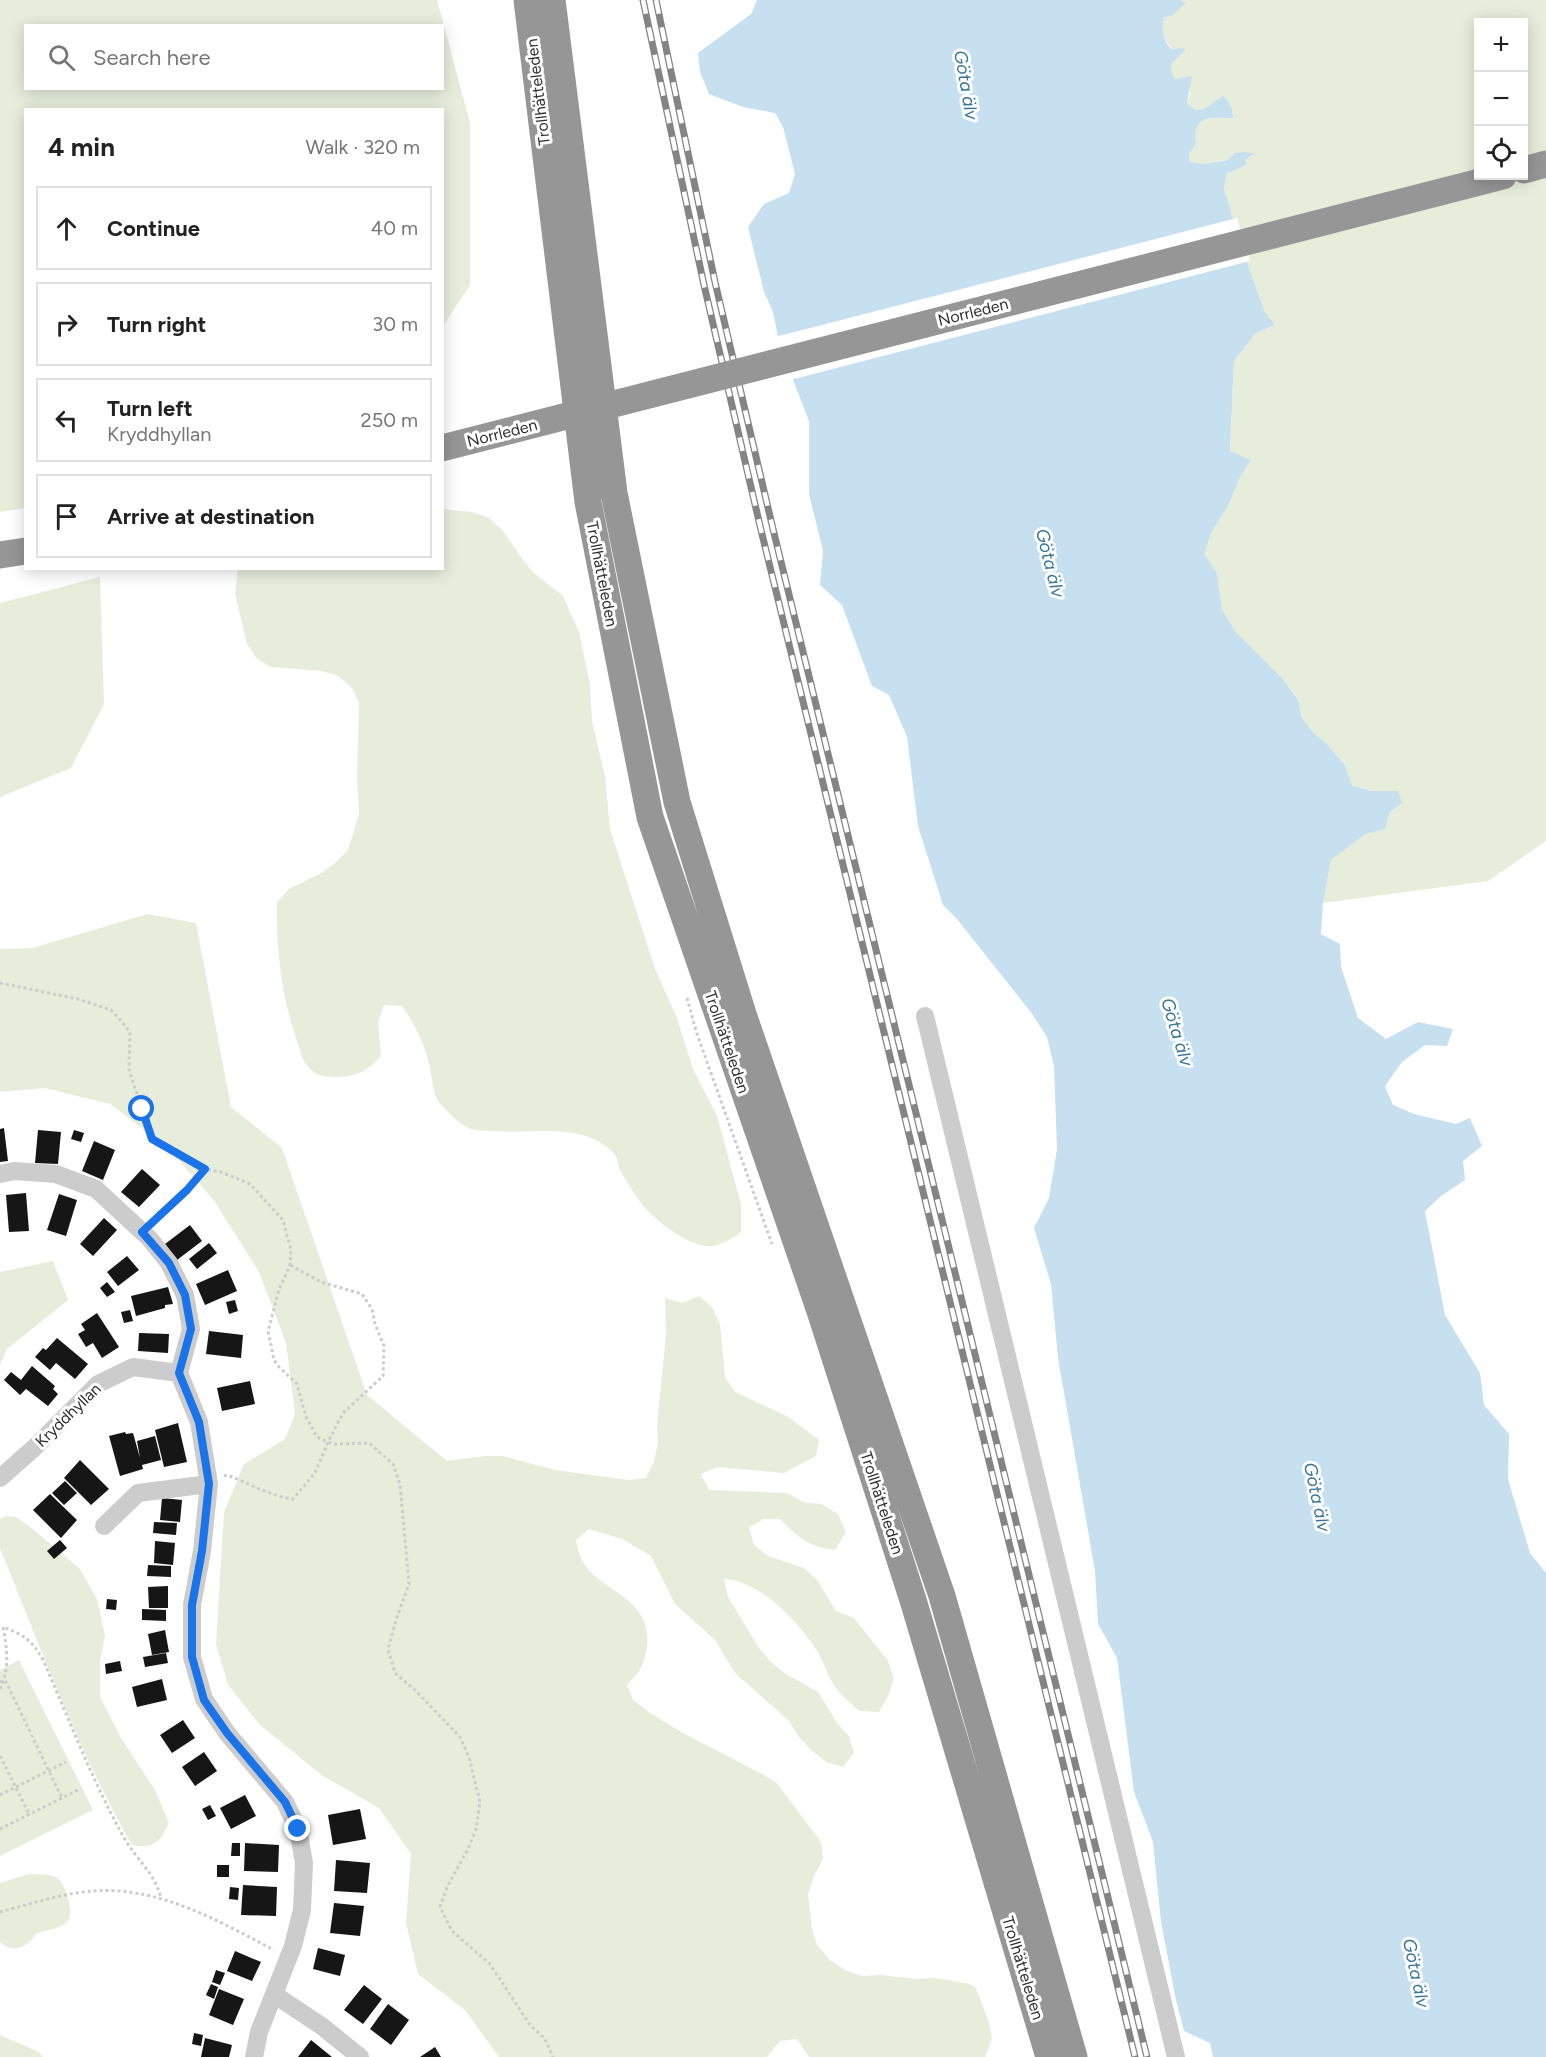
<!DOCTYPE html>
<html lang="en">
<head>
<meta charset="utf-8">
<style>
	:root { --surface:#fff; --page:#f2f2f2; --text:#222; --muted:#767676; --line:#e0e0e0 }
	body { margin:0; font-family:Figtree,sans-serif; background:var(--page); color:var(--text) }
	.controls { position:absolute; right:18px; top:18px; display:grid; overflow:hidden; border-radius:0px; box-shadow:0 3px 15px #0003 }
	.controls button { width:54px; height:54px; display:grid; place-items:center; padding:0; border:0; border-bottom:2px solid var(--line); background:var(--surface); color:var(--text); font:30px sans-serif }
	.stop { position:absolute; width:18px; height:18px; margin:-14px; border:4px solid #1a73e8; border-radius:50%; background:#fff }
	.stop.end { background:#1a73e8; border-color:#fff; box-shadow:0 2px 6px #0008 }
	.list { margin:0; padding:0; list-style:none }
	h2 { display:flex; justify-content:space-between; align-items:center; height:78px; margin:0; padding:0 24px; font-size:26px }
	h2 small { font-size:20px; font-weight:400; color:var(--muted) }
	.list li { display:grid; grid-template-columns:39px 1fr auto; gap:18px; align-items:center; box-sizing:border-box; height:84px; margin:0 12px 12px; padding:0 12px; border:2px solid var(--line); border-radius:0px }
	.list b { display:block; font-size:22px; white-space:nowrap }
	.list p { margin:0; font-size:20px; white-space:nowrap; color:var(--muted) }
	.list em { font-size:20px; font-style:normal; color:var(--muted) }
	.icon { flex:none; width:33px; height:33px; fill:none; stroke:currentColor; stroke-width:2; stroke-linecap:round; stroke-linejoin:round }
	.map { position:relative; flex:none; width:1546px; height:2057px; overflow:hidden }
	.search { position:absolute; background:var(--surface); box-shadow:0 3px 15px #0003; left:24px; top:24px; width:420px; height:66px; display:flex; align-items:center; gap:15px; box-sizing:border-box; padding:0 21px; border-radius:0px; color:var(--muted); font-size:22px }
	.panel { position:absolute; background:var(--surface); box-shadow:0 3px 15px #0003; left:24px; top:108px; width:420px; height:462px; border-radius:0px }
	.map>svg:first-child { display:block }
	.green { fill:#e6eedb; fill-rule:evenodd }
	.water { fill:#c6e0ef }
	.pier { fill:#fff }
	.building { fill:#161616 }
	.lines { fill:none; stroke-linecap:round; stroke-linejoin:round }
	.path { stroke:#ccc; stroke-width:3; stroke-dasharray:3 3; stroke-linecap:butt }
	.minor { stroke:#ccc; stroke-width:18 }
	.highway { stroke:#969696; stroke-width:27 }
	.rail-casing { stroke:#848484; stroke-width:7 }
	.rail { stroke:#fff; stroke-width:4.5; stroke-dasharray:14; stroke-linecap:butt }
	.highway-bridge { stroke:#969696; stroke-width:27 }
	.route { stroke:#1a73e8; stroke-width:8 }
	.labels { text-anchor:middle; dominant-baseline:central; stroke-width:6; stroke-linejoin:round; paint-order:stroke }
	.street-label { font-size:16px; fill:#2f2f2f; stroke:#fff }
	.water-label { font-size:18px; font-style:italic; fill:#34759a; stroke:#fff }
</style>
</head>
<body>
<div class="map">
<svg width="1546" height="2057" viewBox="0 0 1546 2057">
	<rect width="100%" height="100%" fill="#fff"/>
	<!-- green -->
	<path class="green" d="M0 0H437L470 123V285L443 326 442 110H26L25 508 0 512ZM26 26H442V88H26Z
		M1181 0H1546V841L1488 881 1323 903 1331 860 1365 833 1385 828 1397 791H1371L1352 785 1345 765 1326 743 1313 732 1302 718 1298 698 1281 677 1234 630 1222 609 1217 573 1203 554 1211 533 1228 506 1240 477 1251 460 1230 452 1234 361 1256 333 1275 325 1265 312 1242 249 1224 188 1227 174 1246 165V159L1254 155 1203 164 1190 162 1189 154 1196 144C1192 114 1211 118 1233 118V111L1215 103 1204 109 1195 110 1187 103 1191 92C1183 86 1167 76 1172 64 1173 61 1176 59 1178 56 1165 40 1160 39 1164 16L1173 15 1186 3ZM1478 22H1524V176H1478Z
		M443 509 472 512 489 518 503 531 523 560 534 573 563 596 579 632 590 684 592 721 605 776 610 829 655 969 677 1018 693 1069 717 1116 741 1204V1232C733 1238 724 1244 713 1246 689 1249 650 1217 638 1199 632 1190 626 1181 621 1172 618 1167 618 1159 615 1155 612 1150 605 1146 601 1143 570 1124 533 1134 498 1131 485 1130 475 1133 463 1125 457 1121 440 1105 437 1099 433 1091 432 1078 430 1068 425 1046 416 1025 402 1006L384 1005 378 1022 381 1056C367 1071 359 1076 338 1077 332 1077 321 1077 315 1073 303 1066 300 1050 296 1038 281 994 276 949 277 902L289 889 321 873 335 863 348 850 359 814 357 777 359 703 352 688 338 676 322 671 271 667 257 659 247 644 235 594 238 568H442Z
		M100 577 104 704 71 768 0 797V603Z
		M148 914 196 923 231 1107 282 1148 367 1395 447 1461 485 1456H503L555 1470 629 1480 646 1478 654 1461 658 1442 657 1426 666 1334 665 1298 682 1303 699 1296 712 1307 720 1324 725 1377 735 1392 787 1416 819 1440 816 1456 784 1473 717 1467 701 1474 709 1490 787 1493 803 1502 821 1504 838 1514 846 1532 835 1550C811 1548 797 1537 780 1519H764L749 1527 754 1545 768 1556 804 1568 817 1580 836 1611 854 1618 888 1661 894 1678 888 1696 879 1712 859 1711C849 1702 837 1692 831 1680 826 1671 823 1660 817 1651 800 1623 758 1579 724 1579L728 1597 759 1648 771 1662 786 1674 818 1692 837 1723 849 1736 854 1753 843 1767 826 1762 812 1751 799 1737 789 1721 735 1673 715 1640 675 1604 651 1556 622 1539 589 1529 576 1540C578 1552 581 1561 589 1570 601 1584 620 1592 633 1605 651 1623 651 1649 639 1671 636 1676 631 1680 627 1685L633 1700 650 1713 683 1733 762 1774 777 1783 821 1842 823 1859 814 1876 808 1894 812 1928 817 1945 830 1960 845 1970 862 1976 880 1975 916 1979 935 1978 970 1984 976 1988 989 2023 992 2039 985 2057H809L797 2039 780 2041 767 2057H499L465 2010 418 1974 406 1923 411 1854 379 1808 323 1776 260 1725 228 1685 216 1644 224 1512 244 1464 285 1439 295 1414 286 1343 259 1272 215 1202 169 1149 110 1104 45 1088 0 1092V949L32 948Z
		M53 1261 68 1300 7 1349 0 1365V1272Z
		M6 1516 16 1517 29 1526 80 1569 97 1599 105 1636 100 1661V1697L121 1738 155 1790 169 1823C160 1842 154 1849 132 1845 78 1751 41 1649 0 1548V1519Z
		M19 1660 93 1810 0 1856V1670Z
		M29 1874C38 1875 50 1873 57 1878 66 1884 75 1914 67 1922 60 1930 45 1929 36 1934 28 1947 13 1954 0 1942V1883Z
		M0 2035 39 2052 43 2057H0Z"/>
	<!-- water -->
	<path class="water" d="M757 0H1181L1186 3 1173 15 1164 17C1162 28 1162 43 1173 50L1179 48 1186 49 1172 63 1171 70 1175 79 1192 76 1187 103 1195 110 1204 109 1223 96C1230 102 1233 108 1233 118 1212 118 1192 113 1196 144L1189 154 1190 162 1203 164 1228 160 1235 153 1247 152 1255 154 1246 159V165L1227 174 1224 188 1242 249 1265 312 1275 325 1256 333 1234 361 1230 451 1251 460 1240 477 1228 506 1211 533 1204 554 1217 573 1222 609 1234 630 1281 677 1298 699 1302 718 1313 732 1326 743 1345 765 1352 785 1371 791H1398L1402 803 1390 812 1385 829 1365 834 1331 860 1323 903 1321 934 1340 944 1341 967 1358 1018 1386 1039 1418 1022 1453 1029 1447 1046 1425 1045 1402 1062 1385 1086 1393 1105 1414 1114 1456 1124 1470 1118 1482 1146 1463 1161 1465 1180 1441 1196 1425 1211 1445 1315 1480 1373 1484 1405 1509 1434 1508 1479 1530 1553 1546 1573V2057H1213L1210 2043 1184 2031 1176 2000 1161 1922 1153 1842 1134 1792 1117 1658 1098 1624 1095 1571 1058 1358 1051 1284 1034 1228 1049 1198 1057 1149 1054 1066 1047 1037 1033 1015 957 919 943 905 918 826 907 737 889 695 872 686 842 605 820 585 823 551 809 494V421L780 346 773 312 764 292 748 227 764 204 789 193 795 174 783 127 775 113 743 107 709 94 700 72 698 53 751 14Z"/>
	<!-- pier -->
	<path class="pier" d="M1237 218 1250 261 790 380 777 347 775 337Z"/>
	<!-- building -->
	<path class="building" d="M4 1128 8 1161 0 1162V1129Z
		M38 1130 61 1132 58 1164 35 1163Z
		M74 1130 84 1133 81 1142 71 1139Z
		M94 1141 115 1150 103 1180 82 1171Z
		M142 1169 160 1185 139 1207 121 1192Z
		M26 1193 29 1231 9 1232 6 1195Z
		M59 1194 77 1200 66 1236 47 1230Z
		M104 1218 117 1230 93 1256 80 1244Z
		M190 1225 202 1241 177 1260 165 1244Z
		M209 1243 217 1253 197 1269 189 1259Z
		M127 1256 139 1270 118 1286 107 1272Z
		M228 1270 237 1291 205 1305 196 1284Z
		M107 1282 115 1292 107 1297 100 1288Z
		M168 1287 173 1304 165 1305V1308L136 1316 131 1296Z
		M235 1300 238 1311 229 1314 226 1302Z
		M130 1310 133 1321 124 1323 121 1312Z
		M97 1313 119 1347 102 1358 93 1343 86 1347 78 1334 85 1330 81 1324Z
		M209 1331 243 1335 241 1358 206 1354Z
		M139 1333 169 1334 168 1353 138 1351Z
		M57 1338 88 1364 75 1379 56 1363 50 1370 35 1357 43 1348 46 1350Z
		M32 1366 55 1386 53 1389 58 1394 48 1406 26 1389 20 1395 4 1380 11 1372 21 1380Z
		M250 1381 255 1404 222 1411 217 1388Z
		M178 1423 187 1462 164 1467 155 1430Z
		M125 1432 126 1434 133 1433 140 1458 137 1441 155 1436 161 1460 142 1465 143 1469 120 1476 109 1436Z
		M80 1460 109 1489 91 1505 64 1478Z
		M65 1481 77 1493 64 1505 52 1493Z
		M50 1494 77 1520 61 1538 33 1510Z
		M162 1498 182 1500 180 1522 160 1520Z
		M154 1522 177 1523 176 1535 153 1533Z
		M60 1540 67 1548 54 1559 47 1551Z
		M155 1541 175 1543 173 1565 154 1563Z
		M148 1565 171 1566V1577L147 1576Z
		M168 1586V1608H149L148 1587Z
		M107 1599 117 1600 116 1610 106 1609Z
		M142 1609 166 1610V1621L142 1620Z
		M165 1630 169 1652 152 1655 148 1634Z
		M166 1653 168 1663 145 1667 143 1657Z
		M120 1661 122 1671 106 1674 105 1664Z
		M162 1679 167 1700 137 1707 132 1687Z
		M183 1720 195 1738 172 1753 160 1735Z
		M204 1752 217 1771 195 1786 182 1767Z
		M245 1795 256 1816 231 1829 220 1808Z
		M210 1805 216 1816 208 1820 202 1809Z
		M360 1809 366 1839 333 1845 328 1815Z
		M232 1843H240V1856H231Z
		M245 1843 279 1845 278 1872 244 1871Z
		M336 1860 370 1863 367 1893 334 1891Z
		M217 1865H229V1877H217Z
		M243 1885 277 1887 276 1916 241 1915Z
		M230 1887 239 1888 238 1900 229 1899Z
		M334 1903 364 1906 360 1936 330 1933Z
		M318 1948 345 1955 340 1976 313 1969Z
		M235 1951 261 1962 252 1981 227 1971Z
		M216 1970 225 1973 220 1985 212 1982Z
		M211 1984 218 1987 214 1999 206 1995Z
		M364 1985 382 1999 363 2024 344 2010Z
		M219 1989 244 1999 233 2025 209 2015Z
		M388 2004 409 2020 391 2045 370 2029Z
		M194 2033 203 2035 201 2046 192 2044Z
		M205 2038 232 2045 229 2057H201Z
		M311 2040 332 2057H298Z
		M435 2047 441 2057H420Z"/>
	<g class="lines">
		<!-- path -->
		<path class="path" d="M0 983 78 999 111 1010 118 1017 130 1032 129 1070 152 1139 205 1169 221 1172 250 1184 283 1220 291 1250 290 1265 279 1290 268 1331 274 1360 279 1367 297 1384 306 1417 317 1437 333 1444 369 1443 393 1464 400 1484 409 1584 397 1617 388 1649 395 1673 415 1690 460 1737 469 1757 480 1802 476 1830 467 1851 448 1885 440 1907 452 1931 490 1964 530 2025 545 2039 553 2057
			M687 998 696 1031 772 1244
			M155 1221 187 1190 205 1169
			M224 1476 227 1475C249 1483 270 1496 293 1499L315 1473 328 1442 343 1413 383 1376 384 1346 375 1324 372 1309 362 1294 321 1282 290 1265
			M0 1682 5 1680 62 1798
			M0 1689C10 1670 7 1647 3 1627 24 1635 32 1640 43 1660 69 1719 92 1780 123 1836 135 1858 155 1873 161 1898
			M0 1756 29 1814
			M0 1795 66 1762
			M0 1829 80 1789
			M0 1912C30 1904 63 1893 94 1891 158 1886 219 1921 274 1950"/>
		<!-- minor -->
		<path class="minor" d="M925 1016 1176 2057
			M0 1174 14 1171 56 1174 96 1189 149 1238 169 1263 185 1295 191 1329 179 1373 133 1367 98 1384 34 1448 0 1478
			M179 1373 199 1422 209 1484 202 1551 192 1605V1657L204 1699 227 1733 285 1802 298 1829 304 1863 302 1910 293 1946 259 2032 254 2057
			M104 1526 138 1493 209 1484
			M275 1995 323 2027 360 2057"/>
		<!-- highway -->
		<path class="highway" d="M527 0 588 502 650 817 820 1311 913 1600 1049 2057
			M552 0 614 493 677 802 743 1014 942 1596 1074 2057
			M1524 170 1546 164
			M0 555 26 551"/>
		<defs>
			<path id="rail" d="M643 0 704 285 761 530 1135 2057
				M656 0 715 282 773 529 1147 2057"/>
		</defs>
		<!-- rail casing -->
		<use href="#rail" class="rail-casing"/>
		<!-- rail -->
		<use href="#rail" class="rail"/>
		<!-- highway-bridge -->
		<path class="highway-bridge" d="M442 448 1503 176"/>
	</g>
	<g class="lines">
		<!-- route -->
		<path class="route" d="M142 1109 152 1139 205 1169 187 1190 142 1232 169 1263 185 1295 191 1329 179 1373 199 1422 209 1484 202 1551 192 1605V1657L204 1700 227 1733 285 1802 298 1829"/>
	</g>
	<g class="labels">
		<!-- street labels -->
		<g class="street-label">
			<text transform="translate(538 92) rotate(-97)">Trollhätteleden</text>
			<text transform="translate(973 312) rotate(-14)">Norrleden</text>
			<text transform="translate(502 433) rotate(-14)">Norrleden</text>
			<text transform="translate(602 574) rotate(79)">Trollhätteleden</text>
			<text transform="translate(727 1042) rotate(71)">Trollhätteleden</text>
			<text transform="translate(68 1415) rotate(-44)">Kryddhyllan</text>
			<text transform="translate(882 1503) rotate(72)">Trollhätteleden</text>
			<text transform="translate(1023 1968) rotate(73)">Trollhätteleden</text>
		</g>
		<!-- water labels -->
		<g class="water-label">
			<text transform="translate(966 85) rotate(80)">Göta älv</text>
			<text transform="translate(1050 563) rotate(76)">Göta älv</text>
			<text transform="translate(1177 1032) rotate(73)">Göta älv</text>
			<text transform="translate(1317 1497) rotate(78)">Göta älv</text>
			<text transform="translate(1416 1973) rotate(78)">Göta älv</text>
		</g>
	</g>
</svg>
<div class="controls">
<button>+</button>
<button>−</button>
<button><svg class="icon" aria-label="locate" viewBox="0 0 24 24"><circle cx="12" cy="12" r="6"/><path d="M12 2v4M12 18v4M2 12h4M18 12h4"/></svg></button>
</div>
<div class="stop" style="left:142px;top:1109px"></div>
<div class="stop end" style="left:298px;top:1829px"></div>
<div class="search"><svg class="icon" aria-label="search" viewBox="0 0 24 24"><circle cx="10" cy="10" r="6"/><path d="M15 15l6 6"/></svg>Search here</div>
<section class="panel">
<h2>4 min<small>Walk · 320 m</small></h2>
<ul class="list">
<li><svg class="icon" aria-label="ahead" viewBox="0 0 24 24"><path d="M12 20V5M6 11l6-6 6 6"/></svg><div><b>Continue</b></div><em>40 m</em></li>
<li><svg class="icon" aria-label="right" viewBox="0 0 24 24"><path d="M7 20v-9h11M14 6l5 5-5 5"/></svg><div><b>Turn right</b></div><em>30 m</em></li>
<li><svg class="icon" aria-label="left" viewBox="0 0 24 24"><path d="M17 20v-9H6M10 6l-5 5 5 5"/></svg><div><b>Turn left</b><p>Kryddhyllan</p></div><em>250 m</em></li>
<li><svg class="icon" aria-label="arrive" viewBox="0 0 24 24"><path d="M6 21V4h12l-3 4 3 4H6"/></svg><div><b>Arrive at destination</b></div></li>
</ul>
</section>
</div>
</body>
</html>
